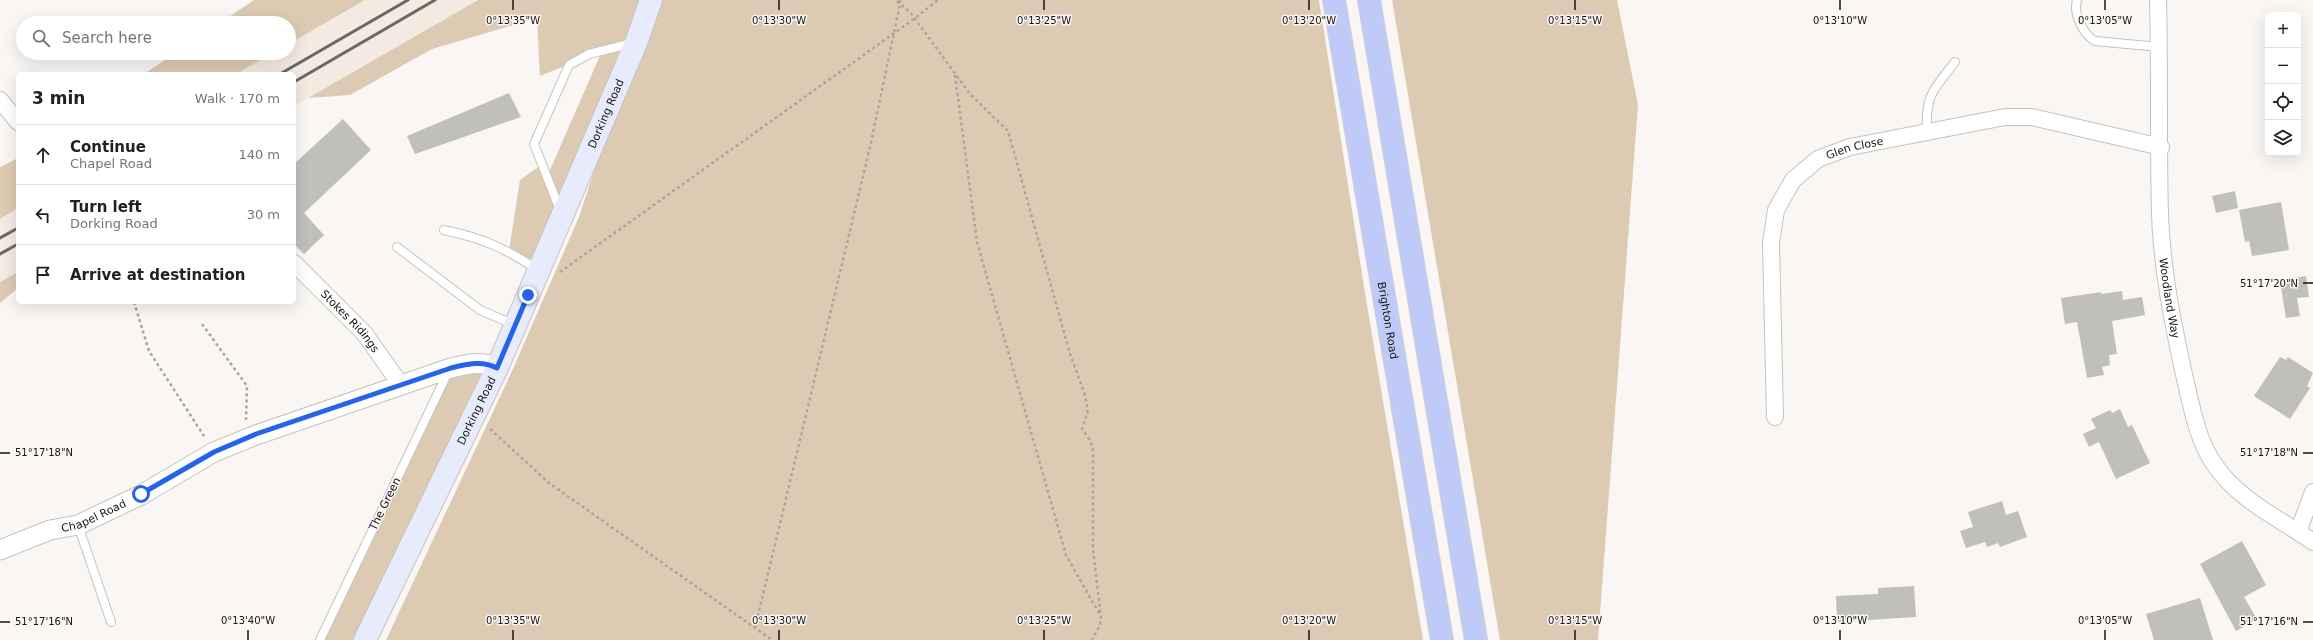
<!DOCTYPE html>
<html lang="en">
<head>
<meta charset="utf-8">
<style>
	:root { --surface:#fff; --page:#f6f6f6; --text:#202124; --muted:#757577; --line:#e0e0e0 }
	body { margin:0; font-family:"DejaVu Sans",sans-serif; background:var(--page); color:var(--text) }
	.controls { position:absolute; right:12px; top:12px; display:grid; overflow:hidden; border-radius:6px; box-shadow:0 4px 16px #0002 }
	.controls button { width:36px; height:36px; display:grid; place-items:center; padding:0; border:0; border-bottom:1px solid var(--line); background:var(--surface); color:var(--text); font:20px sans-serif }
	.stop { position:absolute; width:12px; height:12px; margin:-9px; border:3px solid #2563eb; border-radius:50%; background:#fff }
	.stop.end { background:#2563eb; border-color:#fff; box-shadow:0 1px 4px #0008 }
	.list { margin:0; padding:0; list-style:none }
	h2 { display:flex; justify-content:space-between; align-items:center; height:52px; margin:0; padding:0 16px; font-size:17px }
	h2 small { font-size:13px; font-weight:400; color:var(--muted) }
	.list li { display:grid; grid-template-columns:26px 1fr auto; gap:12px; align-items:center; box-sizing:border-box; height:60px; padding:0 16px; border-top:1px solid var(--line) }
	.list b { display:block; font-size:15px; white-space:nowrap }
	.list p { margin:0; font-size:13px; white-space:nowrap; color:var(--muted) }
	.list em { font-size:13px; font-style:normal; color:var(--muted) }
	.icon { flex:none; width:22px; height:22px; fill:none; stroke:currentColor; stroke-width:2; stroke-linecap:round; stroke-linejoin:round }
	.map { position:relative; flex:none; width:2313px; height:640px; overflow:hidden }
	.search { position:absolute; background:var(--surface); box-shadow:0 4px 16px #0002; left:16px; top:16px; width:280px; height:44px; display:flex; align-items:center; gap:10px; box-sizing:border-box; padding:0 14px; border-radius:22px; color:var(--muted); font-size:15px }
	.panel { position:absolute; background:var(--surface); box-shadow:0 4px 16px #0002; left:16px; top:72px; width:280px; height:232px; border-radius:6px }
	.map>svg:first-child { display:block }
	.built { fill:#f3ebe2 }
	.green { fill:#ddcab3 }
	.building { fill:#c1bfbc }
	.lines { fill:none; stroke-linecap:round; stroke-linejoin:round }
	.service-casing { stroke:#c5c3c0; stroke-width:10 }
	.minor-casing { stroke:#c5c3c0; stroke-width:18 }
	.tertiary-casing { stroke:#c5c3c0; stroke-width:21 }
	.secondary-casing { stroke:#c5c3c0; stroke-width:24 }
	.trunk-casing { stroke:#d0d0d0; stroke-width:24 }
	.path { stroke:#a8a6a4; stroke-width:2.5; stroke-dasharray:3 3; stroke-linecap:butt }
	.service { stroke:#fff; stroke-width:8 }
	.minor { stroke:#fff; stroke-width:16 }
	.tertiary { stroke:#fff; stroke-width:19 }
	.secondary { stroke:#e7ebfc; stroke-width:22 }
	.trunk { stroke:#bfcaf8; stroke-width:22 }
	.rail { stroke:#6a6867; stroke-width:3 }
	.route { stroke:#2563eb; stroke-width:5 }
	.ticks { fill:none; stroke:#151514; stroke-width:1.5 }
	.labels { text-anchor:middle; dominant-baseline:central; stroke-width:3; stroke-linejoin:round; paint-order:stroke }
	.street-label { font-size:11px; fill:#151514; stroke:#f9f6f4 }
	.ticks-label { font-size:10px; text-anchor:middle; fill:#151514; stroke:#f9f6f4; stroke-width:3; stroke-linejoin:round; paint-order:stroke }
</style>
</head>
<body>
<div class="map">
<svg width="2313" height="640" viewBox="0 0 2313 640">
	<rect width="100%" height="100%" fill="#f9f6f4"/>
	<!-- built -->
	<path class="built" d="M365 0H478L294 106V74H236L273 53H289V44Z
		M18 208V272L0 282V219Z"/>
	<!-- green -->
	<path class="green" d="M254 0H365L289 44V23H220Z
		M478 0H1319L1365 293 1423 640H386L513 369 579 217 634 49 539 270 509 251 520 180 542 164 547 177 602 51 540 76 537 18 432 49 350 95 308 98Z
		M1392 0H1617L1638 105 1598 640H1500Z
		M175 53H273L236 74H144Z
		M18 158V208L0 219V167Z
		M18 272V288L0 303V282Z
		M486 366 365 640H320L451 368Z"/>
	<!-- building -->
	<path class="building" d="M509 93 521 117 415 154 407 136Z
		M343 119 371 150 304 213 324 235 304 254 294 244V164Z
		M2235 191 2238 208 2216 213 2212 196Z
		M2281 202 2289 250 2252 256 2249 241 2245 242 2239 210Z
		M2306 276 2309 297 2297 298 2300 316 2286 318 2280 281Z
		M2122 291 2123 300 2142 297 2145 315 2112 321 2117 354 2109 355 2110 365 2102 367 2104 375 2087 378 2077 322 2065 324 2061 298 2101 292V294Z
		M2280 357 2286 360 2288 357 2313 373 2307 386 2310 388 2290 419 2254 396Z
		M2120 409 2128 427 2132 425 2150 463 2116 479 2099 442 2089 447 2083 434 2096 428 2091 419 2110 410 2112 413Z
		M2002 501 2006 515 2018 511 2027 537 2000 547 1998 543 1987 547 1985 542 1966 548 1960 531 1973 527 1968 512Z
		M2242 541 2266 585 2244 597 2257 619 2236 631 2200 564Z
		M1914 586 1916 617 1837 622 1836 596 1878 594V588Z
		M2200 598 2213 640H2154L2146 614Z"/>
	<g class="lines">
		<defs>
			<path id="service" d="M2077 0C2073 14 2083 34 2095 41L2159 47
				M1927 133C1925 95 1933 90 1955 62
				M560 210 534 144 569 65 589 54 633 43
				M444 230C482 238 505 248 538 270
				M397 247 480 310 515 325
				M78 525 111 622
				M320 640 449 370"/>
			<g id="minor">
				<path id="s1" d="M2158 0C2160 72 2158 143 2160 215 2162 270 2173 325 2185 379 2192 408 2197 439 2214 464 2238 500 2279 518 2313 542"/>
				<path d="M0 100 18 122"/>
				<path id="s2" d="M294 263 364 333 401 385"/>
				<path id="s3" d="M1775 417 1771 243 1776 210 1793 180 1818 159 1850 147 2005 117H2032L2161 147"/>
				<path d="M2298 532 2313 492"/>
			</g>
			<g id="tertiary">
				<path id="s4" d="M0 550 50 530 78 525 141 495 214 452 256 435 451 368C467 364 482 360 497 368"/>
			</g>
			<g id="secondary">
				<path id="s5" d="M365 640 497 368 636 43 651 0"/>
			</g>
			<g id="trunk">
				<path id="s6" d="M1334 0 1442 640"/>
				<path d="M1369 0 1476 640"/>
			</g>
		</defs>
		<!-- service casing -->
		<use href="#service" class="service-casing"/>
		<!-- minor casing -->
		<use href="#minor" class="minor-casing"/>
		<!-- tertiary casing -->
		<use href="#tertiary" class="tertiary-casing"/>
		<!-- secondary casing -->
		<use href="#secondary" class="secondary-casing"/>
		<!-- trunk casing -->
		<use href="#trunk" class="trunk-casing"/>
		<!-- path -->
		<path class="path" d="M900 0V4L910 12 970 94 1008 131 1070 354 1084 392 1088 410 1082 429 1090 440 1093 449V550L1101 617 1100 625 1092 640
			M955 75 977 242 1066 555 1100 615
			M560 272 914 19 938 0
			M134 302 149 351 204 436
			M202 324 247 386 246 420
			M490 429 549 483 772 640
			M755 628 870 147 900 4 896 0"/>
		<!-- service -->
		<use href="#service" class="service"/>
		<!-- minor -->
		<use href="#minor" class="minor"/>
		<!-- tertiary -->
		<use href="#tertiary" class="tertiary"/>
		<!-- secondary -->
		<use href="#secondary" class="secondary"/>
		<!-- trunk -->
		<use href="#trunk" class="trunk"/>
		<!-- rail -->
		<path class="rail" d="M280 74 408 0
			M294 82 435 0
			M0 238 18 228
			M0 254 18 244"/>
	</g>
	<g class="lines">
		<!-- route -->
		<path class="route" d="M141 494 214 452 256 434 451 368C467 364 482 360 497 368L528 295"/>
	</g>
	<!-- ticks -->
	<path class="ticks" d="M513 0V10M779 0V10M1044 0V10M1309 0V10M1575 0V10M1840 0V10M2105 0V10M2303 283H2313M0 453H10M2303 453H2313M0 622H10M2303 622H2313M248 630V640M513 630V640M779 630V640M1044 630V640M1309 630V640M1575 630V640M1840 630V640M2105 630V640"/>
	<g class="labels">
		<!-- street labels -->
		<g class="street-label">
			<text stroke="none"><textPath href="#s5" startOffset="579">Dorking Road</textPath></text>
			<text stroke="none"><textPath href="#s3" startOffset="313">Glen Close</textPath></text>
			<text stroke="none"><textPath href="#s1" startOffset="299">Woodland Way</textPath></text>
			<text stroke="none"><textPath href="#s6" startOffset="325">Brighton Road</textPath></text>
			<text stroke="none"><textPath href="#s2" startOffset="81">Stokes Ridings</textPath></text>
			<text stroke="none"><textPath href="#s5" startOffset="255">Dorking Road</textPath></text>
			<text transform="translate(385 504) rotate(-64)">The Green</text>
			<text stroke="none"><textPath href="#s4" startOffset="100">Chapel Road</textPath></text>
		</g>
	</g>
	<g class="ticks-label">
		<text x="513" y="24">0°13'35"W</text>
		<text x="779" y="24">0°13'30"W</text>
		<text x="1044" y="24">0°13'25"W</text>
		<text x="1309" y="24">0°13'20"W</text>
		<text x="1575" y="24">0°13'15"W</text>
		<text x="1840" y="24">0°13'10"W</text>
		<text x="2105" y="24">0°13'05"W</text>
		<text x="2269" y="287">51°17'20"N</text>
		<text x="44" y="456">51°17'18"N</text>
		<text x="2269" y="456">51°17'18"N</text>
		<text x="248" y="624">0°13'40"W</text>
		<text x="513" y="624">0°13'35"W</text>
		<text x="779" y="624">0°13'30"W</text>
		<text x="1044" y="624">0°13'25"W</text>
		<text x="1309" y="624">0°13'20"W</text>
		<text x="1575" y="624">0°13'15"W</text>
		<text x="1840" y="624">0°13'10"W</text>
		<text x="2105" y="624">0°13'05"W</text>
		<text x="44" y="625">51°17'16"N</text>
		<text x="2269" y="625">51°17'16"N</text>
	</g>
</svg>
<div class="controls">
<button>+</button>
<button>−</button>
<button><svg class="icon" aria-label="locate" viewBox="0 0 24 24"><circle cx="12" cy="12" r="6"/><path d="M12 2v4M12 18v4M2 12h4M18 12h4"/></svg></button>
<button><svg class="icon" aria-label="layers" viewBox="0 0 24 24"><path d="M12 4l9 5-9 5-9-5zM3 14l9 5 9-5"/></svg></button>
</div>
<div class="stop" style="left:141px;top:494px"></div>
<div class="stop end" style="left:528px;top:295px"></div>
<div class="search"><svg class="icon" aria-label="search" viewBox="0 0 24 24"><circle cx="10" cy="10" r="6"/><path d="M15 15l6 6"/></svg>Search here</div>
<section class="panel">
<h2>3 min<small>Walk · 170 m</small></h2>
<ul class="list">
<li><svg class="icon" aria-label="ahead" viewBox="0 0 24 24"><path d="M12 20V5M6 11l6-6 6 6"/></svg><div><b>Continue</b><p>Chapel Road</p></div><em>140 m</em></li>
<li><svg class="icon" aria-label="left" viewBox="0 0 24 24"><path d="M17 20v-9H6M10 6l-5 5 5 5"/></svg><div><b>Turn left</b><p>Dorking Road</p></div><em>30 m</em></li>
<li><svg class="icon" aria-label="arrive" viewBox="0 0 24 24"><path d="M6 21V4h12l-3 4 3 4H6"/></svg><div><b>Arrive at destination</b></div></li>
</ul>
</section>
</div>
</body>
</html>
